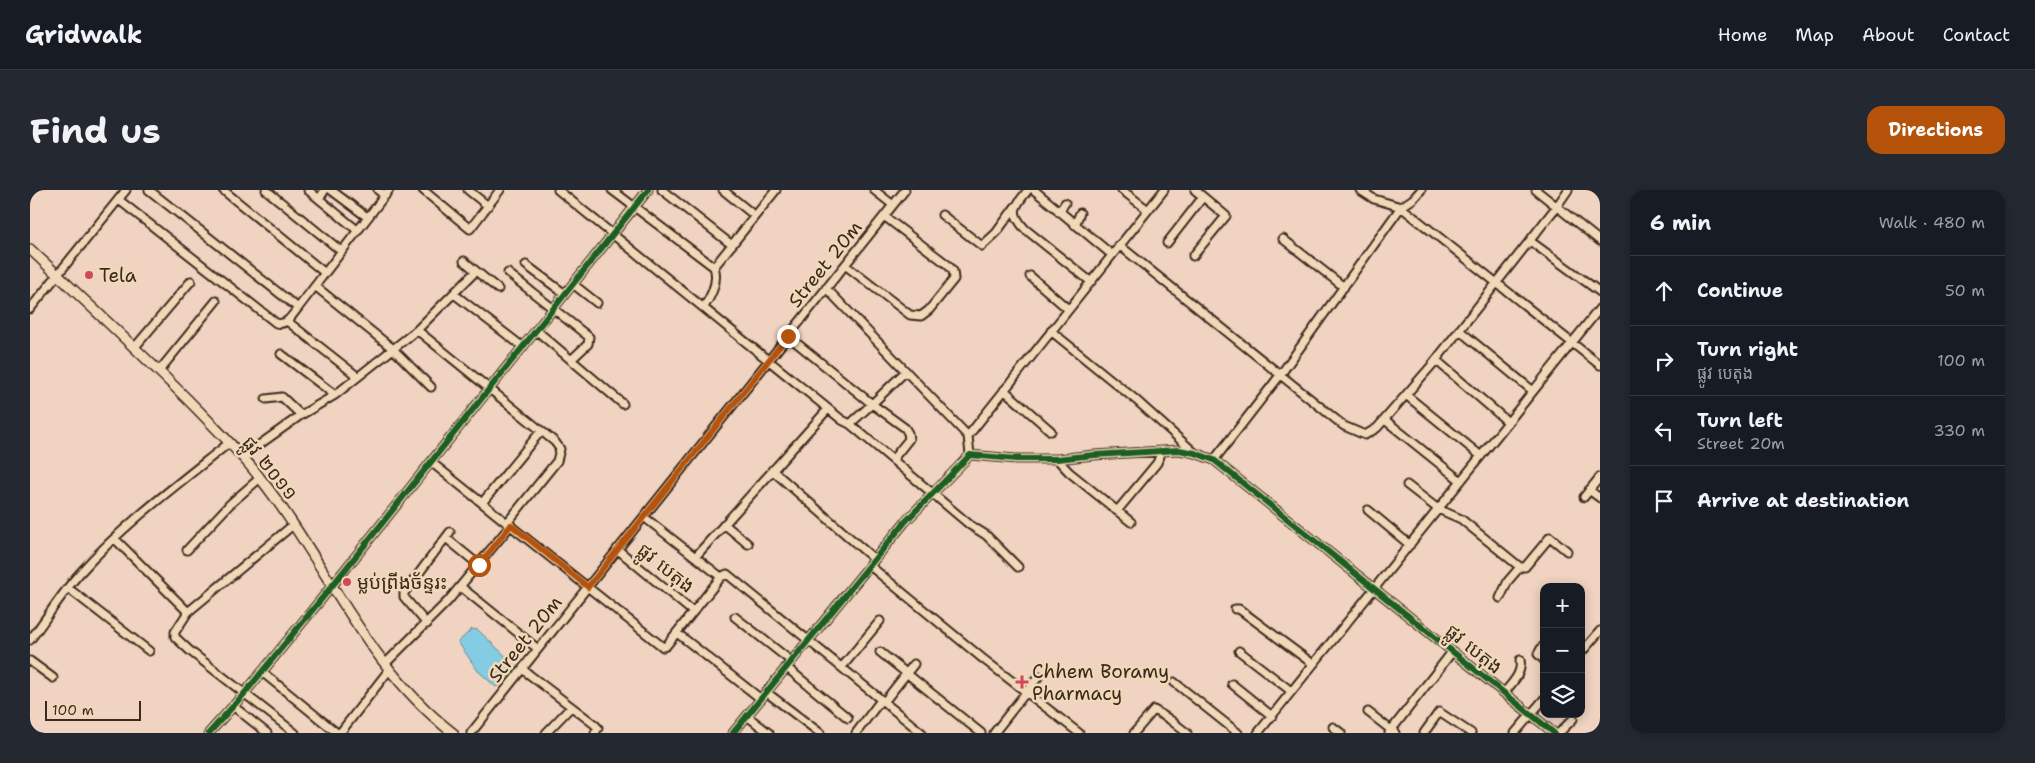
<!DOCTYPE html>
<html lang="en">
<head>
<meta charset="utf-8">
<style>
	:root { --surface:#171b24; --page:#242831; --text:#f1f3f6; --muted:#9ea1a6; --line:#363941; --accent:#b45309 }
	body { margin:0; font-family:"Shantell Sans","Noto Sans Khmer",sans-serif; background:var(--page); color:var(--text) }
	.controls { position:absolute; right:15px; bottom:15px; display:grid; overflow:hidden; border-radius:10px; box-shadow:0 2px 12px #0003 }
	.controls button { width:45px; height:45px; display:grid; place-items:center; padding:0; border:0; border-bottom:1px solid var(--line); background:var(--surface); color:var(--text); font:25px sans-serif }
	.scale { position:absolute; left:15px; bottom:12px; width:96px; box-sizing:border-box; padding-left:5px; border:2px solid #3b2a1e; border-top:0; font-size:14px; line-height:18px; white-space:nowrap; color:#3b2a1e; -webkit-text-stroke:4px #f1d8b9; paint-order:stroke }
	.stop { position:absolute; width:15px; height:15px; margin:-11px; border:4px solid #b45309; border-radius:50%; background:#fff }
	.stop.end { background:#b45309; border-color:#fff; box-shadow:0 1px 5px #0008 }
	.list { margin:0; padding:0; list-style:none }
	h2 { display:flex; justify-content:space-between; align-items:center; height:65px; margin:0; padding:0 20px; font-size:21px }
	h2 small { font-size:16px; font-weight:400; color:var(--muted) }
	.list li { display:grid; grid-template-columns:32px 1fr auto; gap:15px; align-items:center; box-sizing:border-box; height:70px; padding:0 20px; border-top:1px solid var(--line) }
	.list b { display:block; font-size:19px; white-space:nowrap }
	.list p { margin:0; font-size:16px; white-space:nowrap; color:var(--muted) }
	.list em { font-size:16px; font-style:normal; color:var(--muted) }
	.icon { flex:none; width:28px; height:28px; fill:none; stroke:currentColor; stroke-width:2; stroke-linecap:round; stroke-linejoin:round }
	.map { position:relative; flex:none; width:1570px; height:543px; overflow:hidden; border-radius:15px }
	header { display:flex; align-items:center; gap:30px; box-sizing:border-box; height:70px; padding:0 25px; background:var(--surface); border-bottom:1px solid var(--line) }
	header strong { font-size:24px }
	nav { display:flex; gap:28px; margin-inline-start:auto; font-size:18px }
	.intro { display:flex; align-items:center; justify-content:space-between; box-sizing:border-box; height:120px; padding:0 30px }
	h1 { margin:0; font-size:35px }
	.button { padding:12px 22px; border-radius:15px; background:var(--accent); color:#fff; font-size:18px; font-weight:700 }
	main { display:flex; gap:30px; padding:0 30px }
	aside { flex:1; background:var(--surface); border-radius:15px; box-shadow:0 2px 12px #0003 }
	.map>svg:first-child { display:block }
	.water { fill:#83cce3; stroke:#668b94 }
	.lines { fill:none; stroke-linecap:round; stroke-linejoin:round }
	.minor-casing { stroke:#3b2a1e; stroke-width:11 }
	.major-casing { stroke:#3b2a1e; stroke-width:12 }
	.minor { stroke:#f1d8b9; stroke-width:7 }
	.major { stroke:#f1d8b9; stroke-width:9 }
	.cycleway-casing { stroke:#f1d8b9; stroke-width:9 }
	.cycleway { stroke:#1b5e20; stroke-width:6 }
	.route { stroke:#b45309; stroke-width:6 }
	.poi-dot { fill:#d1495b; stroke:#f1d8b9; stroke-width:2 }
	.labels { text-anchor:middle; dominant-baseline:central; stroke-width:5; stroke-linejoin:round; paint-order:stroke }
	.street-label { font-size:19px; fill:#3b2a1e; stroke:#f1d8b9 }
	.poi-label { font-size:19px; fill:#3b2a1e; stroke:#f1d8b9; text-anchor:start }
</style>
</head>
<body>
<header>
<strong>Gridwalk</strong>
<nav><a>Home</a><a>Map</a><a>About</a><a>Contact</a></nav>
</header>
<div class="intro"><h1>Find us</h1><a class="button">Directions</a></div>
<main>
<div class="map">
<svg width="1570" height="543" viewBox="0 0 1570 543">
	<rect width="100%" height="100%" fill="#f0d3c1"/>
	<filter id="ink" filterUnits="userSpaceOnUse"><feTurbulence type="fractalNoise" baseFrequency=".02" numOctaves="2"/><feDisplacementMap in="SourceGraphic" scale="10" xChannelSelector="R" yChannelSelector="G"/><feConvolveMatrix kernelMatrix="1 2 1 2 8 2 1 2 1" color-interpolation-filters="sRGB"/></filter>
	<g filter="url(#ink)">
		<!-- water -->
		<path class="water" d="M442 439 448 440 487 477 483 486 466 497 448 481 428 452Z"/>
		<g class="lines">
			<defs>
				<path id="minor" d="M119 0 268 118
					M193 0 295 83
					M236 0 311 61
					M278 0 327 40
					M301 0 337 27
					M348 0 355 6
					M393 0 440 39 470 0
					M438 0 458 16
					M528 0 812 230 820 234 842 214 875 238 878 243 879 249 863 269
					M582 0 684 77
					M632 0 702 55
					M693 0 725 26
					M844 0 863 15
					M998 0C985 17 979 21 995 39L1060 91
					M1004 0 1081 64
					M1092 0 1118 20
					M1330 0 1344 9 1371 17 1383 9 1391 0
					M1506 0 1570 51
					M289 9 295 0
					M89 10 246 133C257 136 262 125 268 118L359 0
					M1029 22 1035 13
					M912 25 952 56 966 43 985 17
					M1045 35 1050 23
					M1253 49 1314 97
					M1500 51 1570 102
					M1137 53 1173 7
					M1089 55 1314 236 1335 245 1347 238 1402 175 1527 16 1538 0
					M1163 66 1196 26 1165 0
					M434 71 446 81
					M496 75 535 104
					M815 75 880 125 891 126 899 120 924 89 923 81 918 75 854 26
					M478 83 559 147 558 154 541 170
					M1000 86 1038 119
					M543 94 567 113
					M285 96 362 158 401 197
					M796 98 938 246 940 265
					M424 104 493 157
					M674 117C682 105 689 91 684 77L746 0
					M0 119 96 0
					M257 131 327 186
					M387 140 525 252 530 259 527 271 477 333 401 272
					M506 140 593 214
					M1429 140 1503 201
					M1021 141 1106 210 1165 263
					M758 146 842 214 876 181
					M105 157 161 91
					M251 164 305 205
					M1406 170 1478 232
					M129 181 186 111
					M974 200 1021 241
					M1376 205 1451 266
					M236 209 252 207 271 225
					M1355 230 1431 291
					M820 234 940 335 956 345 988 377
					M938 246 1134 0
					M212 267 271 225 305 205 387 140 446 81 468 99
					M1027 269 1039 282 1101 332
					M1184 270 1251 184 1371 17 1570 175
					M742 280 844 369
					M1377 295 1408 319 1431 329 1490 377H1495L1520 347 1537 361
					M1559 300 1570 308
					M1554 307 1570 287
					M452 313 511 241
					M1338 320 1380 355
					M1087 321 1127 273 1132 261
					M614 327 691 387
					M477 333 633 457 636 456 691 387 697 384 892 543
					M694 334 718 354
					M263 335 158 422 145 442V447L160 461 265 543
					M416 348 449 375
					M85 349 158 422
					M587 359 663 422
					M157 360 200 314 230 288
					M666 366 798 219
					M839 375 952 468 1049 543
					M431 397 508 459
					M38 398 119 461
					M1470 408 1478 391 1490 377
					M1205 419H1209L1283 474
					M705 427 761 471
					M397 434 374 407V403L420 342
					M647 443 731 509
					M0 450C17 428 31 404 50 383 94 334 148 294 199 253
					M1512 457 1508 464 1514 470
					M1209 461 1261 501
					M850 462 951 543
					M1551 463 1570 441
					M0 471 23 488
					M355 474 418 411 481 335
					M756 477 818 528
					M812 477 850 431
					M492 479 564 534 568 538 565 543
					M232 482 307 543
					M1144 492 1208 543
					M1202 494 1242 526
					M736 502 790 543
					M1474 503C1482 493 1493 483 1490 470
					M854 512 884 474
					M203 516 237 543
					M1338 522 1365 543
					M717 526 739 543
					M1303 537 1311 543
					M179 543 214 504 302 396 618 0
					M310 543 359 480
					M441 543 875 0
					M516 543 541 517
					M703 543 875 332 940 265 986 269H1027L1064 265 1149 260 1165 263 1184 270 1524 543
					M826 543 851 510
					M964 543 1009 486
					M1104 543 1124 520 1139 529 1157 543
					M1228 543 1570 118
					M1359 543 1422 462
					M1394 543 1409 522 1441 543
					M1485 543 1514 509
					M1529 543 1543 529"/>
				<path id="major" d="M0 59C57 113 114 165 169 221 190 243 212 264 230 288 297 373 335 475 423 543"/>
			</defs>
			<!-- minor casing -->
			<use href="#minor" class="minor-casing"/>
			<!-- major casing -->
			<use href="#major" class="major-casing"/>
			<!-- minor -->
			<use href="#minor" class="minor"/>
			<!-- major -->
			<use href="#major" class="major"/>
			<defs>
				<path id="cycleway" d="M179 543 214 504 302 396 618 0
					M703 543 875 332 940 265 986 269H1027L1064 265 1149 260 1165 263 1184 270 1524 543"/>
			</defs>
			<!-- cycleway casing -->
			<use href="#cycleway" class="cycleway-casing"/>
			<!-- cycleway -->
			<use href="#cycleway" class="cycleway"/>
		</g>
	</g>
	<g class="lines" filter="url(#ink)">
		<!-- route -->
		<path class="route" d="M449 375 481 335 558 397 758 146"/>
	</g>
	<!-- markers -->
	<g class="poi-dot">
		<circle cx="59" cy="85" r="5"/>
		<circle cx="317" cy="392" r="5"/>
		<path d="M989.5 484.5h5v5h5v5h-5v5h-5v-5h-5v-5h5z"/>
	</g>
	<g class="labels">
		<!-- street labels -->
		<g class="street-label">
			<text transform="translate(795 74) rotate(-51)">Street 20m</text>
			<text transform="translate(240 278) rotate(51)">ផ្លូវ ២០១១</text>
			<text transform="translate(636 378) rotate(39)">ផ្លូវ បេតុង</text>
			<text transform="translate(495 449) rotate(-51)">Street 20m</text>
			<text transform="translate(1444 459) rotate(39)">ផ្លូវ បេតុង</text>
		</g>
		<!-- poi labels -->
		<g class="poi-label">
			<text x="69" y="85">Tela</text>
			<text x="327" y="392">ម្លប់ព្រីងច័ន្ទរះ</text>
			<text x="1002" y="481">Chhem Boramy<tspan x="1002" dy="22">Pharmacy</tspan></text>
		</g>
	</g>
</svg>
<div class="controls">
<button>+</button>
<button>−</button>
<button><svg class="icon" aria-label="layers" viewBox="0 0 24 24"><path d="M12 4l9 5-9 5-9-5zM3 14l9 5 9-5"/></svg></button>
</div>
<div class="scale">100 m</div>
<div class="stop" style="left:449px;top:375px"></div>
<div class="stop end" style="left:758px;top:146px"></div>
</div>
<aside>
<h2>6 min<small>Walk · 480 m</small></h2>
<ul class="list">
<li><svg class="icon" aria-label="ahead" viewBox="0 0 24 24"><path d="M12 20V5M6 11l6-6 6 6"/></svg><div><b>Continue</b></div><em>50 m</em></li>
<li><svg class="icon" aria-label="right" viewBox="0 0 24 24"><path d="M7 20v-9h11M14 6l5 5-5 5"/></svg><div><b>Turn right</b><p>ផ្លូវ បេតុង</p></div><em>100 m</em></li>
<li><svg class="icon" aria-label="left" viewBox="0 0 24 24"><path d="M17 20v-9H6M10 6l-5 5 5 5"/></svg><div><b>Turn left</b><p>Street 20m</p></div><em>330 m</em></li>
<li><svg class="icon" aria-label="arrive" viewBox="0 0 24 24"><path d="M6 21V4h12l-3 4 3 4H6"/></svg><div><b>Arrive at destination</b></div></li>
</ul>
</aside>
</main>
</body>
</html>
